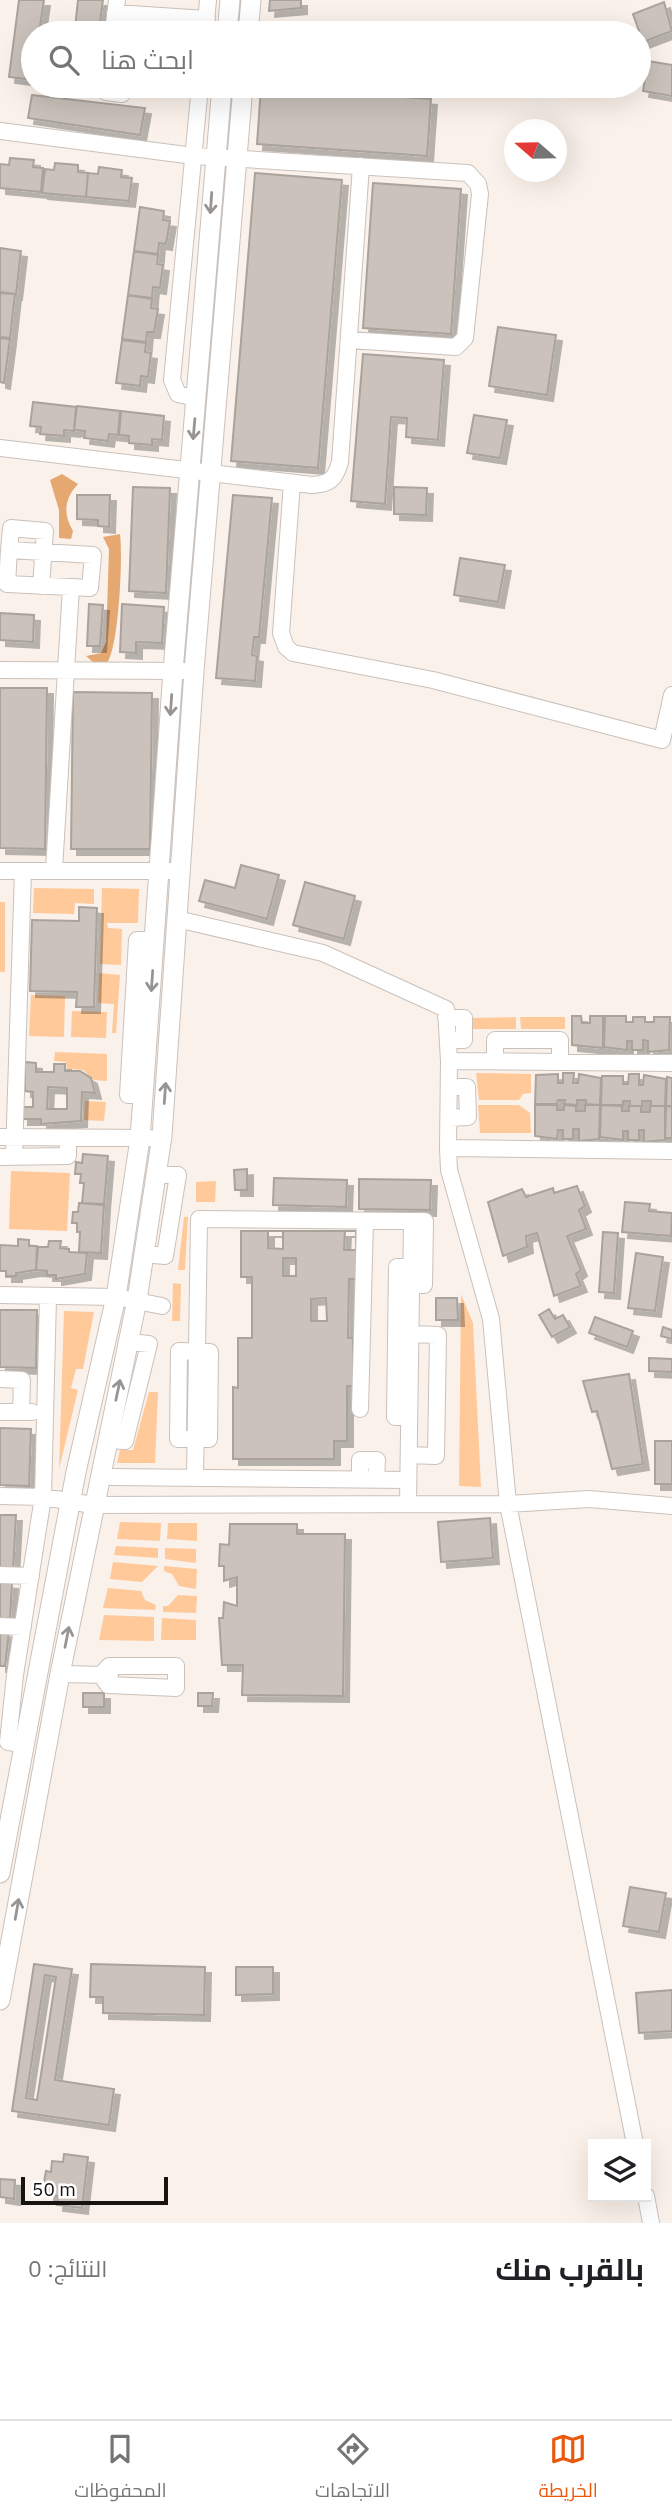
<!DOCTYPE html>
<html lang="ar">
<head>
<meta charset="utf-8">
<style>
	:root { --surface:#fff; --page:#f2f2f2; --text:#202124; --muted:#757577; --line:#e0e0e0; --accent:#ea580c }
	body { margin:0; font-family:"IBM Plex Sans",Cairo,sans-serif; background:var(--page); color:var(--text); direction:rtl }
	.controls { position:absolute; right:21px; bottom:21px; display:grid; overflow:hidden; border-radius:0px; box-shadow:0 7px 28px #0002 }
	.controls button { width:63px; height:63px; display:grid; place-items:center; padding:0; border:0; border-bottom:2px solid var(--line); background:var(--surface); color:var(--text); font:35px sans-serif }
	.compass { position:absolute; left:504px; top:119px; width:63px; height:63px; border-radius:50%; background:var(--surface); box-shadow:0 7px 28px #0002; rotate:290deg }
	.scale { position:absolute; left:21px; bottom:18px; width:147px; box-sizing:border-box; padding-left:7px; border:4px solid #161310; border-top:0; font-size:19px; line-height:24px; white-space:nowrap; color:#161310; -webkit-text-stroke:5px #fff; paint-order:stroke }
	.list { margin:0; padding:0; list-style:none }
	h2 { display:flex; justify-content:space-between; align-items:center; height:91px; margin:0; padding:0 28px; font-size:30px }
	h2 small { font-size:23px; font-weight:400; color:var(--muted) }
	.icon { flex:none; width:38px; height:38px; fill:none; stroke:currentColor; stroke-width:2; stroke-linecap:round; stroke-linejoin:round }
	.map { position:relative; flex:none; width:672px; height:2223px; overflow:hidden; direction:ltr }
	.search { position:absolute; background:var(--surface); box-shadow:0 7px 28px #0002; left:21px; right:21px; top:21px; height:77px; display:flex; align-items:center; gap:18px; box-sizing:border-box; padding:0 24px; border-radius:38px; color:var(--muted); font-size:26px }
	.sheet { height:196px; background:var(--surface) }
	nav { display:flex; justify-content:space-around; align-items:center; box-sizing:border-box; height:98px; border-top:2px solid var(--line); background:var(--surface); font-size:19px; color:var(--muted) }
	nav a { display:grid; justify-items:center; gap:4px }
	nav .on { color:var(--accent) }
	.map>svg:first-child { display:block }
	.green { fill:#ffc99a }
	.forest { fill:#e5a871 }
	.building { fill:#cac2bb; stroke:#aaa39c; stroke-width:2; fill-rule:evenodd; filter:url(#shadow) }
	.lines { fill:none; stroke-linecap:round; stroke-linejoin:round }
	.minor-casing { stroke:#cac1bb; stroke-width:18 }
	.tertiary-casing { stroke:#cac1bb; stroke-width:21 }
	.minor { stroke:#fff; stroke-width:16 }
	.tertiary { stroke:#fff; stroke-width:19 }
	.oneway { stroke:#969593 }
</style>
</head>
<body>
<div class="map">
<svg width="672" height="2223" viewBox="0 0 672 2223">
	<defs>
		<filter id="shadow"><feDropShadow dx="6" dy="6" stdDeviation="0" flood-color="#0004"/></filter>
	</defs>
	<rect width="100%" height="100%" fill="#faf1ea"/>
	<!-- green -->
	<path class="green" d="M34 888 94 889V904L75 903 74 914 33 913Z
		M102 888 139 889 138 923H107L108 928 122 929 121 965 100 964Z
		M0 902H5V972H0Z
		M99 973 120 975 116 1033H112L114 1004 98 1003Z
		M31 995 65 996 64 1037 29 1036Z
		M72 1011 107 1012 106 1038 71 1037Z
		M516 1017V1029H471V1018Z
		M520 1017H565V1029H521Z
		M55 1052 107 1054V1081L94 1080 83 1070 67 1069 66 1062 54 1061Z
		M476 1073 531 1074V1093L523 1094 519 1100H479Z
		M85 1101 106 1102 104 1121 84 1120Z
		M478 1105H519L530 1113 531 1133H480Z
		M11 1171 70 1173 67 1231 9 1229Z
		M216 1181 215 1202H196V1182Z
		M184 1217H188L185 1270H178Z
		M173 1283 181 1284 180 1321H172Z
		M461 1294 473 1323 481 1487 459 1486Z
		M64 1311 94 1312 83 1369H76L71 1388 78 1390 59 1469Z
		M149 1392H158L155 1463H117L120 1450H133Z
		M120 1522 161 1523 160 1541 117 1539Z
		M168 1523H197V1541L167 1539Z
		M116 1546 158 1548V1558L114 1555Z
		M165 1548 196 1549V1563L165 1559Z
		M113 1562 158 1566 142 1582 110 1579Z
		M164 1566 197 1569 196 1589 179 1586 172 1574 164 1571Z
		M108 1588 141 1591 145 1600 156 1605 155 1610 103 1608Z
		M178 1595 197 1596 196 1613 163 1612V1606H168Z
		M104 1615 154 1617V1641L99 1640Z
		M162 1618 196 1620V1640H161Z"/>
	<!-- forest -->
	<path class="forest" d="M62 474 78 484C64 499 63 514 73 531L71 539 59 538V510L50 480Z
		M120 534C123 556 119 646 107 663H94L86 656 101 653 106 642 109 549 103 537Z"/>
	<!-- building -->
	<path class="building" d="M19 0H44L39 33H33V80L9 77Z
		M78 0H103L99 30 75 28Z
		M270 0H301V8L269 11Z
		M664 2 672 31 643 42 633 14Z
		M648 61 672 65V96L643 91Z
		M143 86H168V91L143 88Z
		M261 87 431 99 427 156 257 144Z
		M32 95 145 108 140 135 28 118Z
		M10 158 34 160 33 167 43 168 41 192 0 188V164L9 165Z
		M55 163 78 165V172L88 173 86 197 42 193 45 169 54 170Z
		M99 167 122 170 121 177 132 178 129 201 86 197 88 173 98 174Z
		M255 173 342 180 318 468 231 461Z
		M373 183 461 189 451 334 363 328Z
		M140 207 164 211 163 220 170 221 166 244 159 243 158 254 134 251Z
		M0 248 21 251 16 294 0 292Z
		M134 251 158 255 157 264 163 265 160 288 153 287 152 298 128 295Z
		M0 293 15 294 10 338 0 337Z
		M128 295 152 299 151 308 158 309 154 332H147L146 342 122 339Z
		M498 327 556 335 547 395 489 386Z
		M0 338 10 339 4 383 0 382Z
		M122 340 146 343 145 352 151 353 148 377 141 376 140 386 116 383Z
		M363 354 444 360 438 440 406 437 407 418 391 417 385 504 351 501Z
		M33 402 76 407 74 431 64 430V436L40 434 41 427 30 426Z
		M77 406 120 411 118 435 109 434 108 441 84 438 85 431 74 430Z
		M121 411 164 416 162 440 152 439V445L129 443V436L119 435Z
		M474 415 507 420 500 458 467 453Z
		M133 487 170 488 166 593 129 591Z
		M394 487 427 488 426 515 394 514Z
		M77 495H110L109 527 98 526V520L77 519Z
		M233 495 272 498 259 637H254L252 655 257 656 255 681 216 678Z
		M460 558 505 565 498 602 454 595Z
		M89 604 103 605 100 646H87Z
		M122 604 164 607 162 643 136 642V653L120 652Z
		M0 613 34 615 33 642 0 640Z
		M0 688H47L45 849 0 848Z
		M73 692 152 693 150 849H71Z
		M241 865 279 875 267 919 199 901 205 880 235 888Z
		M305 882 355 896 344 939 293 925Z
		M79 907 97 908 94 1007H76L77 992 30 991 32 920 79 921Z
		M572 1016H581L582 1023H590V1016H603V1048L572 1045Z
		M605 1016H626V1022H633V1017H645V1022H654V1017H670L669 1050 648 1052V1041L643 1040V1050H632V1041H627V1050L604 1047Z
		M25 1062 36 1063V1072H54V1064H65V1071H80L91 1078 95 1093 82 1092 81 1121 41 1124V1119H22V1107H33V1092L25 1091ZM48 1087 67 1088V1109H47Z
		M563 1073H574L573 1083H578L579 1074 601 1078 600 1105 586 1104V1100H577V1105L564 1104 565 1100H558L557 1104H535L536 1075 558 1074V1083H563Z
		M629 1074H639V1085H643L644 1075 666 1079 665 1106H651V1101H642V1106H630V1101H623V1105H601L602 1076H623V1084H628Z
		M667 1077 672 1078V1106H666Z
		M535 1105H557V1110H564V1105L576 1106V1111H585V1105H600L599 1139 579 1141V1129H573V1139H563V1130H558L557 1139 535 1136Z
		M601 1105 622 1106V1111H629V1106H641V1112H650V1106H665V1140L644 1142V1130H639V1140H628V1131H623V1140L600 1137Z
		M666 1106 672 1107V1138H665Z
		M83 1154 108 1156 104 1204 82 1203 84 1183H80L81 1174H75L76 1162 82 1163Z
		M247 1169V1190H235L234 1170Z
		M274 1178 347 1180 346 1207 273 1205Z
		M359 1179 431 1180 430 1210 359 1209Z
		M577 1186 585 1206 579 1210 586 1229 567 1236 581 1270 576 1274 581 1286 554 1296 537 1233 526 1236 527 1247 503 1256 488 1202 522 1189 526 1197 553 1188 554 1193Z
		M625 1202 650 1204 649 1211 672 1213 671 1236 622 1232Z
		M79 1203 104 1205 101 1253 79 1252 80 1232H77V1223H72L73 1212H78Z
		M241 1231H356V1279H349L348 1338H353V1386H347V1441H334V1459H233V1387L238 1388V1338H252V1277H241Z
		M268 1231H283V1249L268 1248Z
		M345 1231H356V1250H344Z
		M603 1232 618 1233 614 1293 599 1292Z
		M18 1239 29 1240V1246H37L36 1270 16 1273V1276H6V1271H0V1245L18 1246Z
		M49 1241H61L60 1248 69 1249V1252L87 1253 85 1274 56 1279V1275H47V1271L36 1270 38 1247H48Z
		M636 1253 663 1257 655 1311 628 1308Z
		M283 1258H296V1276H283Z
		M326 1298 327 1321H311V1299Z
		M436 1298H457L458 1320H436Z
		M549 1309 555 1319 563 1315 570 1327 552 1337 539 1315Z
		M0 1310H37L36 1368 0 1367Z
		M595 1317 633 1331 627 1347 589 1333Z
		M663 1327 672 1330V1339L661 1336Z
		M649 1358 672 1359V1372L649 1371Z
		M629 1374 643 1464 612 1469 597 1411 592 1412 583 1381Z
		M0 1428 31 1429 29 1486 0 1485Z
		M655 1441H672V1484H655Z
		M0 1515H16L13 1571 0 1570Z
		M490 1518 493 1558 441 1562 438 1522Z
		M230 1524H297V1534H345L343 1696 242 1695 243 1665H222L219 1618H223L224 1602 237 1606V1577L224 1581V1566H219L220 1544 229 1545Z
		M0 1582 12 1583 10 1619 0 1618Z
		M0 1631 9 1632 5 1666H0Z
		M83 1693H104V1707H83Z
		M198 1693H213L212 1706H198Z
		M630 1887 666 1893 659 1932 623 1926Z
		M34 1964 72 1969 55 2080 114 2089 109 2125 12 2111Z
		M91 1964 205 1967 204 2015 103 2013V1997H90Z
		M236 1967H273V1994L236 1995Z
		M45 1975 56 1977 37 2100 26 2098Z
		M672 1990V2031L639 2033 636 1993Z
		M64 2154 88 2157 82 2208 57 2205 58 2196 48 2195 49 2183 44 2182 46 2171 51 2172 52 2161 63 2162Z
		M0 2179 15 2180 14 2199 0 2197Z"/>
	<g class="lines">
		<defs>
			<path id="minor" d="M115 13 207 19
				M113 33 117 0
				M205 33 208 0
				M107 86 106 92 122 94 123 86
				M0 131 194 156 468 173 478 184 480 194 465 338 456 347 349 340
				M196 398 178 394 172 380 200 86
				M0 448 312 485C329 484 335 480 340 462L361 166
				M292 483 281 633 286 647 293 653 433 680 662 740 672 695
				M9 550 11 528 45 531 41 586
				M0 670 183 671
				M54 870 71 587 90 588 93 555 9 550 7 584 71 587
				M0 871H181
				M177 919 323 953 446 1009 449 1061
				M446 1018H464V1040H448
				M495 1061V1040H560V1061
				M672 1063 449 1061 448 1148 672 1151
				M144 1095H128L137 940H154
				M449 1118 468 1117 467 1087H449
				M0 1137 150 1138
				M448 1148 449 1170 491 1319 508 1504 635 2144
				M14 1156 23 871
				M0 1157 68 1156V1138
				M144 1254 165 1256 178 1175H157
				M411 1285H424L425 1221H412
				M0 1295 116 1297 162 1306
				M179 1351 210 1352 209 1439H178Z
				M0 1379 22 1380 21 1412
				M360 1409 365 1221
				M0 1412H32
				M409 1417H395L397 1267H411
				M107 1440 125 1441 149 1344 128 1342
				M409 1455 436 1456 438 1335 411 1334
				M111 1477 408 1480
				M195 1478 199 1219 412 1221 408 1504
				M360 1480V1460H377L376 1480
				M0 1496 43 1497 93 1505 508 1504 589 1499 672 1506
				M0 1575 31 1576
				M0 1626 23 1627
				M109 1666H176V1688L108 1685 101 1675Z
				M60 1674 110 1675
				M23 1744 8 1742 15 1675 43 1497 48 1297
				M646 2196 651 2223"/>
			<path id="tertiary" d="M227 33 230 0
				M248 33 251 0
				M0 1873 76 1472 116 1297 140 1139 173 671 222 86
				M0 2000 60 1674 137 1300 162 1136 194 671 243 86"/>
		</defs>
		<!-- minor casing -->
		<use href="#minor" class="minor-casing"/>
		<!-- tertiary casing -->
		<use href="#tertiary" class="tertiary-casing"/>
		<!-- minor -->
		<use href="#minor" class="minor"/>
		<!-- tertiary -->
		<use href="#tertiary" class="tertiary"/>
	</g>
	<!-- one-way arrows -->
	<defs><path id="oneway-shaft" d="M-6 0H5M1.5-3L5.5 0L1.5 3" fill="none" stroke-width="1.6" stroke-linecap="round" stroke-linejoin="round" transform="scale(1.75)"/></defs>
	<g class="oneway">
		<use href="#oneway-shaft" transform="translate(211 203) rotate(94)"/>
		<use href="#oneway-shaft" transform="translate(194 429) rotate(95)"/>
		<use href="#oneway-shaft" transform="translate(171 705) rotate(94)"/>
		<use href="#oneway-shaft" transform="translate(152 981) rotate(94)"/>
		<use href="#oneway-shaft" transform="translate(165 1093) rotate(-86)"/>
		<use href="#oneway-shaft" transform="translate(118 1390) rotate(-78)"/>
		<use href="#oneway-shaft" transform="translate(67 1637) rotate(-79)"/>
		<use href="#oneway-shaft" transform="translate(17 1909) rotate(-80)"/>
	</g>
</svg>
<div class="controls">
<button><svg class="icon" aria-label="layers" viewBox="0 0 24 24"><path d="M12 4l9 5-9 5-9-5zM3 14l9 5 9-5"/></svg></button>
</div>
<svg class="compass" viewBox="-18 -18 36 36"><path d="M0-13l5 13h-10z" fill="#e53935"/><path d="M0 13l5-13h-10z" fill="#757577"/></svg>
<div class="scale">50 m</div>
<div class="search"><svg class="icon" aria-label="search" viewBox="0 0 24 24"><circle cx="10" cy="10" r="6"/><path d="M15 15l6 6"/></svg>ابحث هنا</div>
</div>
<section class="sheet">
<h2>بالقرب منك<small>النتائج: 0</small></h2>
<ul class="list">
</ul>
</section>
<nav>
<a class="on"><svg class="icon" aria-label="map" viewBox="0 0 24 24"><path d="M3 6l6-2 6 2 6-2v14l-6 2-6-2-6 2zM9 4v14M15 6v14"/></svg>الخريطة</a>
<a><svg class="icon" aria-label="directions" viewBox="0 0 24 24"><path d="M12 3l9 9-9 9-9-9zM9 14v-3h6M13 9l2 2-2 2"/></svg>الاتجاهات</a>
<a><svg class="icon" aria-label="saved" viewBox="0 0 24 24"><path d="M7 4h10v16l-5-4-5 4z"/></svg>المحفوظات</a>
</nav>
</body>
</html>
